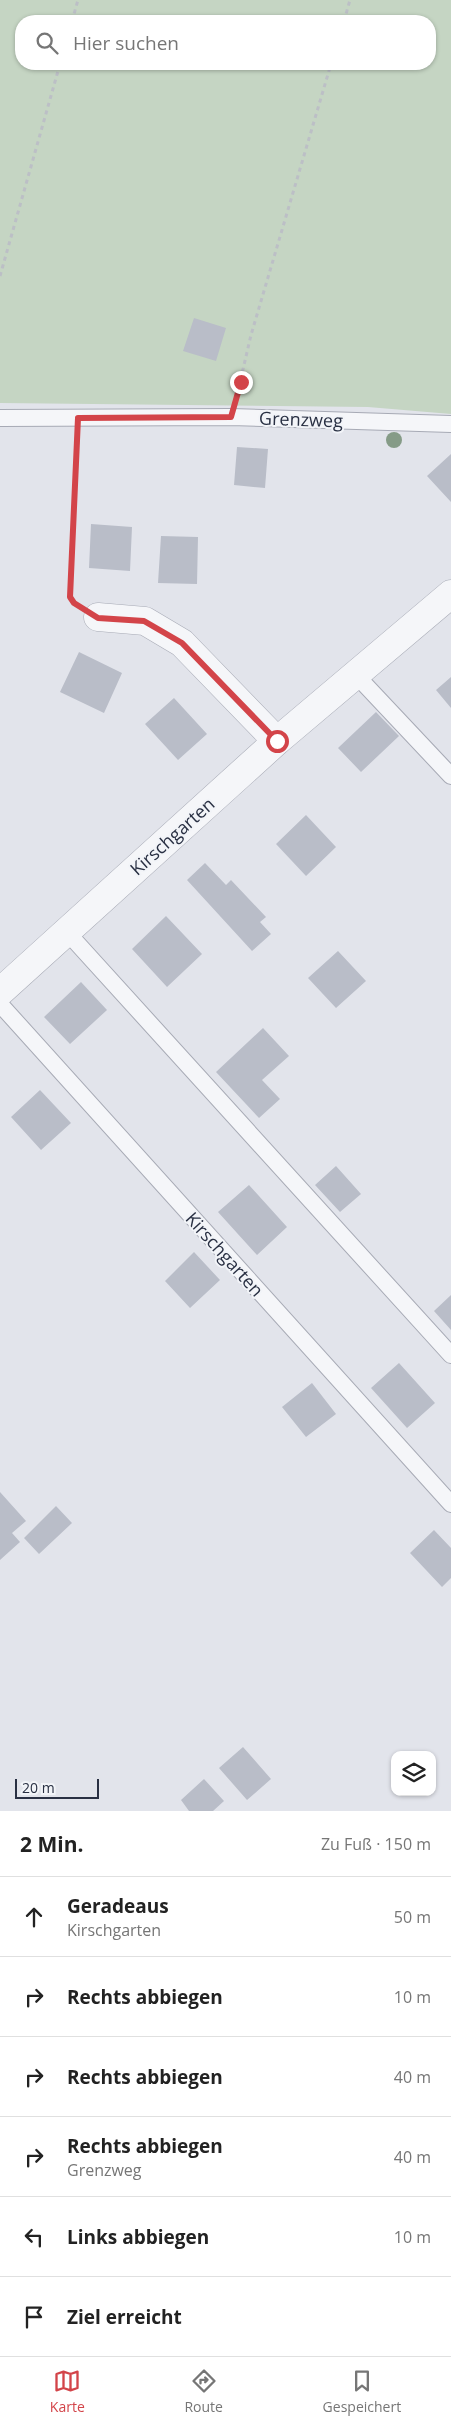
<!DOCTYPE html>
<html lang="de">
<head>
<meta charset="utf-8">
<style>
	:root { --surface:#fff; --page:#f6f6f6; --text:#222; --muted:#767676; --line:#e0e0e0; --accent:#d34449 }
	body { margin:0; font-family:"Open Sans",sans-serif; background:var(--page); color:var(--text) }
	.controls { position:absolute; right:15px; bottom:15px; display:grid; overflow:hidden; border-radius:10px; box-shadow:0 1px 4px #0004 }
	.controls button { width:45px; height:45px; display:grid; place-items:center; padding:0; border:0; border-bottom:1px solid var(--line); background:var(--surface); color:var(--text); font:25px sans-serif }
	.scale { position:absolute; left:15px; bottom:12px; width:84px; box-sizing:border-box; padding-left:5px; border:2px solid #293043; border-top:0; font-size:14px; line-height:18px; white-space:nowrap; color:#293043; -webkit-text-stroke:4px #f2f4f8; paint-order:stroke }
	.stop { position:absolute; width:15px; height:15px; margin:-11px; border:4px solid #d34449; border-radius:50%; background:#fff }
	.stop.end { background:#d34449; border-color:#fff; box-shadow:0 1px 5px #0008 }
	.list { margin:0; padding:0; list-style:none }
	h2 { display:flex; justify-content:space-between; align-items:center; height:65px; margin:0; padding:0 20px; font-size:21px }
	h2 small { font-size:16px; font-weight:400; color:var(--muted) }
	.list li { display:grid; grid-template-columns:32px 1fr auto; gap:15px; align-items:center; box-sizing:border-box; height:80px; padding:0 20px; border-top:1px solid var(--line) }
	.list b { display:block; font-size:19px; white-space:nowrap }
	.list p { margin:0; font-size:16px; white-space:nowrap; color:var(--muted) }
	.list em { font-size:16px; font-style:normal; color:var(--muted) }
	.icon { flex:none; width:28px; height:28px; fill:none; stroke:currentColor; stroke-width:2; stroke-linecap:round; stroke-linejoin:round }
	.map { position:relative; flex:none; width:451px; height:1811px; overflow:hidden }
	.search { position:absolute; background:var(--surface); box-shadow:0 1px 4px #0004; left:15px; right:15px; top:15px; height:55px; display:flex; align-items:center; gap:12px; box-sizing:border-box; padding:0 18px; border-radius:20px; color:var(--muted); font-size:19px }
	.sheet { height:545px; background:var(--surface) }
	nav { display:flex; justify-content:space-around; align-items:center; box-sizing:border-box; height:70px; border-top:1px solid var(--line); background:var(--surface); font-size:14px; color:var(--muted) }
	nav a { display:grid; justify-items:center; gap:2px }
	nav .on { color:var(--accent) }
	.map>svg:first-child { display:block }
	.green { fill:#c5d5c3; fill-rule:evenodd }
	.building { fill:#b9bdc8 }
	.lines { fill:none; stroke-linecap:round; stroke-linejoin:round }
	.lane-casing { stroke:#a7aab5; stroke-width:18 }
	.street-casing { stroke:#a7aab5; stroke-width:29 }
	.path { stroke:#bcbfc6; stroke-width:3; stroke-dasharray:4 4; stroke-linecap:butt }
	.lane { stroke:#f5f6f9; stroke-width:16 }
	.street { stroke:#f5f6f9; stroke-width:28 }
	.tree { fill:#859b87 }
	.route { stroke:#d34449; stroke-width:6 }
	.labels { text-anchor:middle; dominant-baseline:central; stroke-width:4; stroke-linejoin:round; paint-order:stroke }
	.street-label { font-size:18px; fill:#293043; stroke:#f2f4f8 }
</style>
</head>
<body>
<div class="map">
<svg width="451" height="1811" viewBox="0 0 451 1811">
	<rect width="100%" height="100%" fill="#e2e4eb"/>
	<!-- green -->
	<path class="green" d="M0 0H451V414L368 407 0 403ZM21 21H430V64H21Z"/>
	<!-- building -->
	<path class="building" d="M194 318 226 328 216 361 183 351Z
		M237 447 268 449 265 488 234 485Z
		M451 454V502L427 476Z
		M91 524 132 527 130 571 89 568Z
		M161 536 198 537 197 584 158 583Z
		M79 652 122 673 104 713 60 692Z
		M451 677V708L436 690Z
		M174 698 207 734 178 760 145 724Z
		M376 712 399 736 361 772 338 748Z
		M306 815 336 847 306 876 276 844Z
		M205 863 226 885 231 880 266 917 260 922 271 934 252 951 187 880Z
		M166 916 202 954 167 987 132 949Z
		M338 951 366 981 336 1008 308 978Z
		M81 982 107 1010 70 1044 44 1017Z
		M263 1028 289 1056 262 1080 280 1099 259 1118 216 1072Z
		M40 1090 71 1123 41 1150 11 1117Z
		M336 1166 361 1194 340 1212 315 1185Z
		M249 1185 287 1227 257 1255 218 1212Z
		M194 1252 220 1280 190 1308 165 1281Z
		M451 1295V1330L434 1311Z
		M399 1363 435 1403 407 1428 371 1388Z
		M312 1383 336 1414 306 1437 282 1407Z
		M0 1492 26 1521 12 1533 20 1542 0 1560Z
		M56 1506 72 1523 39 1554 24 1538Z
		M434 1530 451 1548V1578L442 1587 410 1553Z
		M243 1747 271 1779 247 1800 219 1768Z
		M204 1779 224 1801 213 1811H189L181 1800Z"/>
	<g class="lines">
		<defs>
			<path id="lane" d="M0 418 231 417 451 424
				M355 674 451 776
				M66 931 451 1355
				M0 1004 451 1504"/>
			<path id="street" d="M98 617 145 621 182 643 277 741
				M0 992 277 741 451 594"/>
		</defs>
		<!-- lane casing -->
		<use href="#lane" class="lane-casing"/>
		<!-- street casing -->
		<use href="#street" class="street-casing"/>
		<!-- path -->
		<path class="path" d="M72 21 78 0
			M344 21 350 0
			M0 276 60 64
			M237 395 251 335 331 64
			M74 603 70 597 78 440"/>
		<!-- lane -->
		<use href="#lane" class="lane"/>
		<!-- street -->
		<use href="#street" class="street"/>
	</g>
	<!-- trees -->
	<circle class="tree" cx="394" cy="440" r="8"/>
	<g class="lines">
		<!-- route -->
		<path class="route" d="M241 382 231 417 78 418 70 597 74 603 98 618 144 621 182 643 277 741"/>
	</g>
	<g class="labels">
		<!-- street labels -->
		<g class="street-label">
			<text transform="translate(301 419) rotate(2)">Grenzweg</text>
			<text transform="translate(172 836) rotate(-42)">Kirschgarten</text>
			<text transform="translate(225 1254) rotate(48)">Kirschgarten</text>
		</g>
	</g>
</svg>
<div class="controls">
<button><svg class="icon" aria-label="layers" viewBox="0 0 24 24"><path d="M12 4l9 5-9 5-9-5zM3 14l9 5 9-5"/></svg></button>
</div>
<div class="scale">20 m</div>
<div class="stop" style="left:277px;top:741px"></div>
<div class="stop end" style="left:241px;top:382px"></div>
<div class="search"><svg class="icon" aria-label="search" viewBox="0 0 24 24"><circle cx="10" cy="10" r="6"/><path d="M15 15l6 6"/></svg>Hier suchen</div>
</div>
<section class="sheet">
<h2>2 Min.<small>Zu Fuß · 150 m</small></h2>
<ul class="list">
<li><svg class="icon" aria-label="ahead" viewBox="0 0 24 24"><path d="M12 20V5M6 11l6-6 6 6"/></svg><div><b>Geradeaus</b><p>Kirschgarten</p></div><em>50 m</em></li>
<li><svg class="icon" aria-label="right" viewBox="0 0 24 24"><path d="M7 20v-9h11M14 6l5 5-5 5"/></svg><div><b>Rechts abbiegen</b></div><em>10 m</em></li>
<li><svg class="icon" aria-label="right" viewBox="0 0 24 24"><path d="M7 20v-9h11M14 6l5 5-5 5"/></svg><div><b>Rechts abbiegen</b></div><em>40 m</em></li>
<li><svg class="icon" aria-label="right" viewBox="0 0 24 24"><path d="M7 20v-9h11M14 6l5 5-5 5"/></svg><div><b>Rechts abbiegen</b><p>Grenzweg</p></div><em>40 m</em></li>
<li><svg class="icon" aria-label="left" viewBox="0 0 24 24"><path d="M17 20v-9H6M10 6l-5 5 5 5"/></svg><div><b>Links abbiegen</b></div><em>10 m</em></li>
<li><svg class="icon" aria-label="arrive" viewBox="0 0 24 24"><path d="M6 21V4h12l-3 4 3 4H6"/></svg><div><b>Ziel erreicht</b></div></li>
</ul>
</section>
<nav>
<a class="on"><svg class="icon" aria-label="map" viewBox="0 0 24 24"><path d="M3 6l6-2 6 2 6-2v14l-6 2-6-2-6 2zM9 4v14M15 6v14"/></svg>Karte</a>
<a><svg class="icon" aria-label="directions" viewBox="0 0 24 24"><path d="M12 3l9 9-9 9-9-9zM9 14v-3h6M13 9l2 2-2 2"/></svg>Route</a>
<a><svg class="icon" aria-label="saved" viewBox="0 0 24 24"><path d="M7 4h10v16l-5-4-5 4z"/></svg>Gespeichert</a>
</nav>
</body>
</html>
